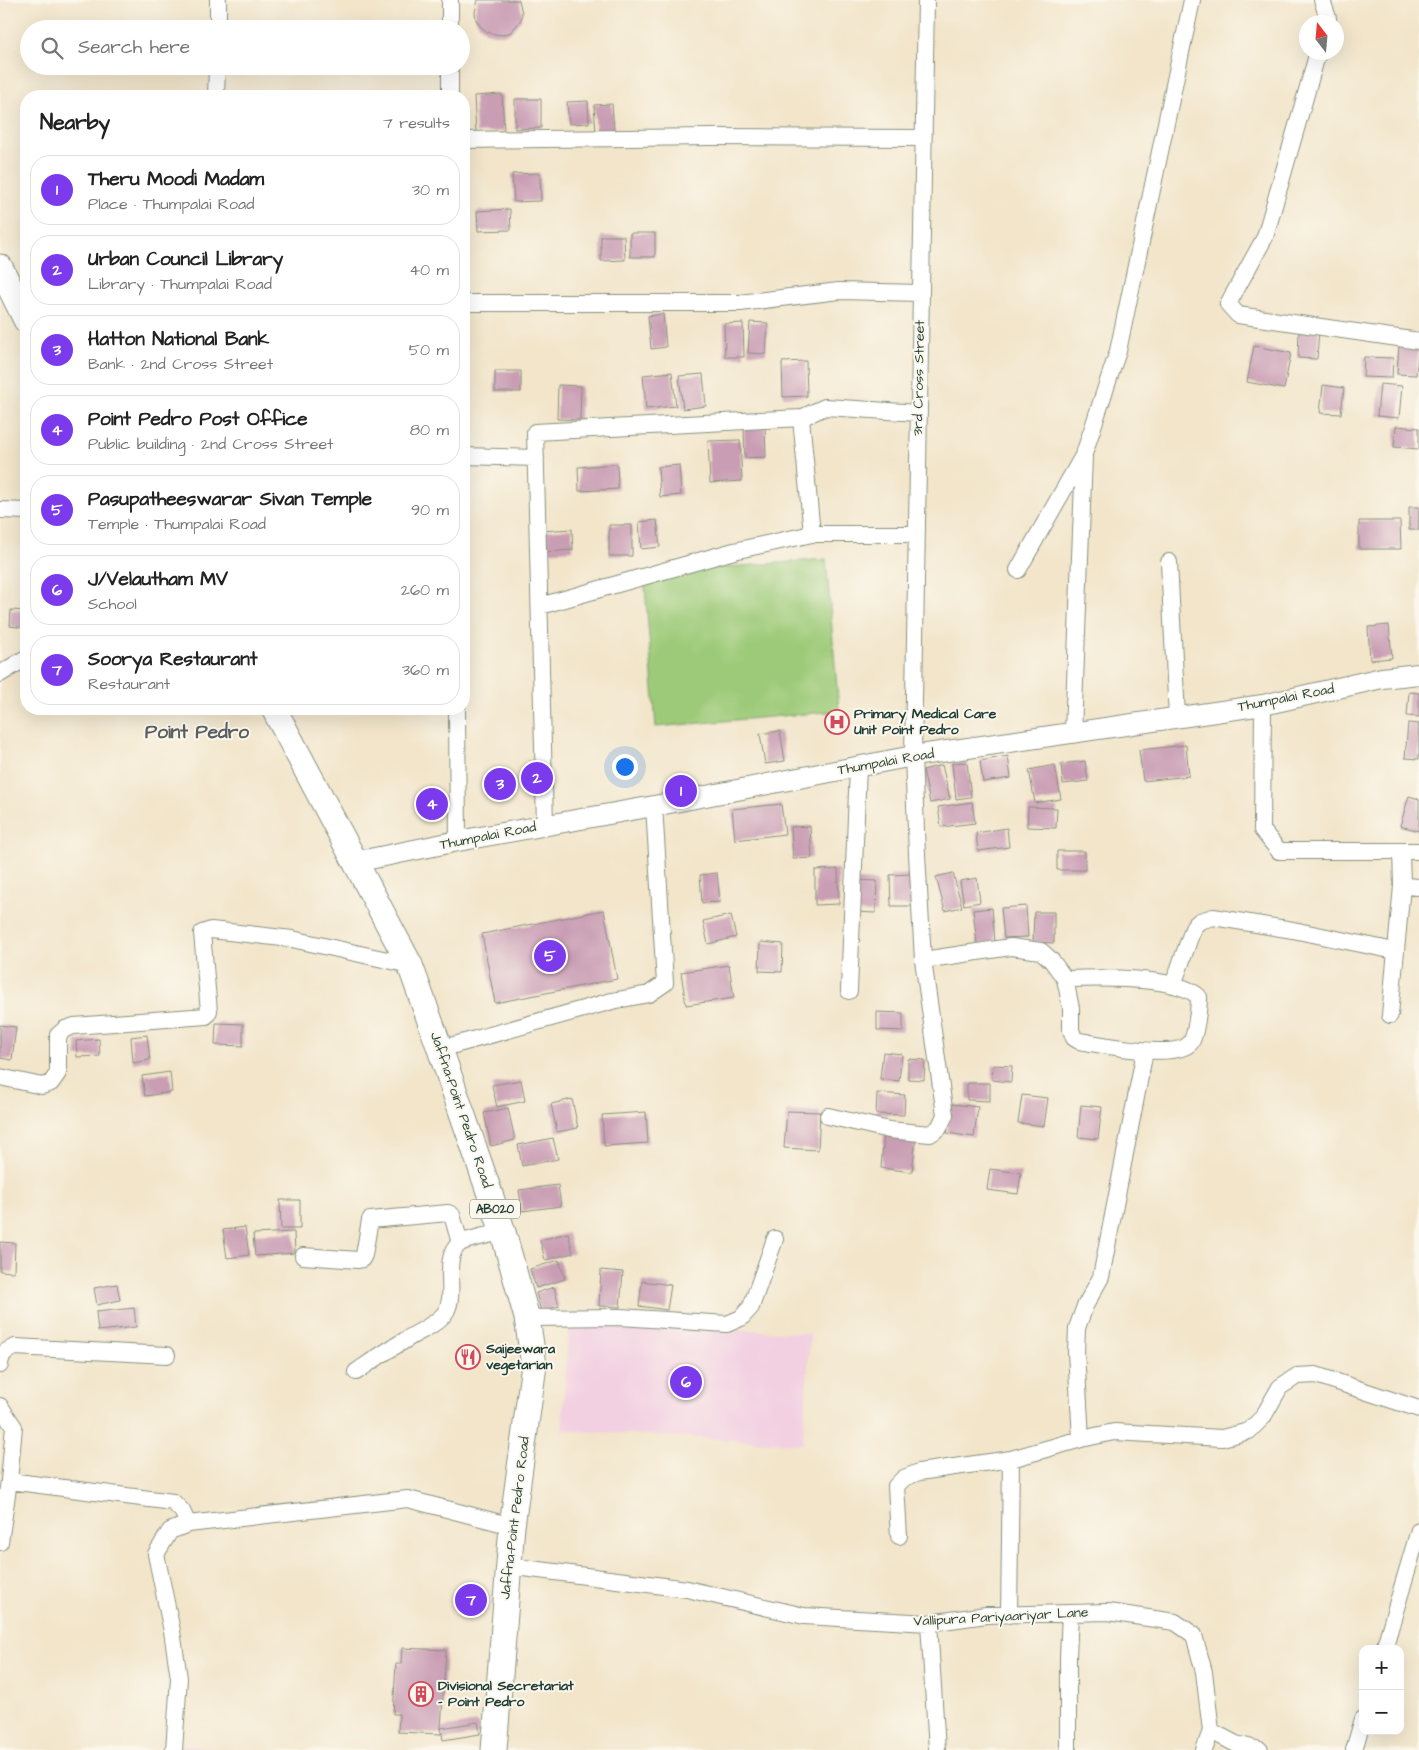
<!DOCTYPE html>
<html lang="en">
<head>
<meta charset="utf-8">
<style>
	:root { --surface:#fff; --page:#f6f6f6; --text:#222; --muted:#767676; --line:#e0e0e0; --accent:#7c3aed }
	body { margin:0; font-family:"Architects Daughter",sans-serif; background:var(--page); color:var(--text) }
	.controls { position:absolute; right:15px; bottom:15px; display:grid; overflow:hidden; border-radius:10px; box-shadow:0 5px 20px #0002 }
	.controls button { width:45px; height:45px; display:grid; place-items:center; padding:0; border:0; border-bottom:1px solid var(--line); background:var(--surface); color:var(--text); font:25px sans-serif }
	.compass { position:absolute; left:1299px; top:15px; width:45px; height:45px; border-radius:50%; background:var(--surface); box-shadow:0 5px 20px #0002; rotate:344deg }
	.you { position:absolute; left:624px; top:766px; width:18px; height:18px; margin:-12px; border:4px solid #fff; border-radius:50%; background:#1a73e8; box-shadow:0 0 0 8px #1a73e833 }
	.badge { display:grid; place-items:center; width:32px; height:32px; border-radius:50%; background:var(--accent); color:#fff; font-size:16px; font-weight:700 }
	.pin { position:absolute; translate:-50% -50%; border:2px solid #fff; box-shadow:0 1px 5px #0006 }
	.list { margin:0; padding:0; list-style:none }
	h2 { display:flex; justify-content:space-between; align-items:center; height:65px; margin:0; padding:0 20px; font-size:21px }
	h2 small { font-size:16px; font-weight:400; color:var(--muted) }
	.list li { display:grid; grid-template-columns:32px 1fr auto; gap:15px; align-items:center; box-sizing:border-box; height:70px; margin:0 10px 10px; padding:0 10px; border:1px solid var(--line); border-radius:20px }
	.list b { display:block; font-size:19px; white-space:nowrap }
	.list p { margin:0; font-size:16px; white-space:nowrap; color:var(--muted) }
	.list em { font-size:16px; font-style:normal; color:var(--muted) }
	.icon { flex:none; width:28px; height:28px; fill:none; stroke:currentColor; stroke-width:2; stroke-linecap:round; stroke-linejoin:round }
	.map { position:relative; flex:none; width:1419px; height:1750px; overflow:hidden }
	.search { position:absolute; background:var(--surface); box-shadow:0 5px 20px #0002; left:20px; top:20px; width:450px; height:55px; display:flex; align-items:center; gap:12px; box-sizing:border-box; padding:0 18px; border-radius:28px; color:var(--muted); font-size:19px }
	.panel { position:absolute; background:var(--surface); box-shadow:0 5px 20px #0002; left:20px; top:90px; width:450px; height:625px; border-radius:20px }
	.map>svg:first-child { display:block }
	.built { fill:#f2cfe1 }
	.green { fill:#9dca78; stroke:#5e8456 }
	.building { fill:#c99db4 }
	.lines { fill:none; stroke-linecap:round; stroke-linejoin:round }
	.minor-casing { stroke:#88917f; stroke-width:18 }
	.tertiary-casing { stroke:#88917f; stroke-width:22 }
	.primary-casing { stroke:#88917f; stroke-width:27 }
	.minor { stroke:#fff; stroke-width:16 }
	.tertiary { stroke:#fff; stroke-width:20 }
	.primary { stroke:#fff; stroke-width:25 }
	.labels { text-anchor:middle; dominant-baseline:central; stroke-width:4; stroke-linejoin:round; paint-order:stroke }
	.shield { fill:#fbf7ec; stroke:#61756b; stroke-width:1 }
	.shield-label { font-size:12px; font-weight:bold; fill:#1f3d34 }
	.street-label { font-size:14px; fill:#1f3d34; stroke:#fbf7ec }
	.poi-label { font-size:14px; font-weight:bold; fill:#1f3d34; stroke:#fbf7ec; text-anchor:start }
	.district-label { font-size:19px; font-weight:bold; fill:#5a5f61; stroke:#fbf7ec }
</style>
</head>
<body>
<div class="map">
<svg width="1419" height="1750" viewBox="0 0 1419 1750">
	<rect width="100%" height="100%" fill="#fbf7ec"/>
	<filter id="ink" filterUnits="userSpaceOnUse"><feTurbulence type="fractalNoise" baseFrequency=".02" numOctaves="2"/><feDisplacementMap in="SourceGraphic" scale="10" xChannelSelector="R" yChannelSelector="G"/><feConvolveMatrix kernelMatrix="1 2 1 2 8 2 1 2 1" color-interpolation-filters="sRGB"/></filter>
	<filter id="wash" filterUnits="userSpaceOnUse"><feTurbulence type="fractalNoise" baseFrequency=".0096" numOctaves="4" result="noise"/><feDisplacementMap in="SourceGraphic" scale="20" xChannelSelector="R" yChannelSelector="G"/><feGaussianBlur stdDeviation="1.12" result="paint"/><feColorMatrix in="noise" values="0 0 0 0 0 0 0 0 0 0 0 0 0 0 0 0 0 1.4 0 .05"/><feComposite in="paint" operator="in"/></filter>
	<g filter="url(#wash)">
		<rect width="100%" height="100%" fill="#f2e5ca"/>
		<!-- built -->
		<path class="built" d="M569 1319 810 1334 803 1444 562 1430Z
			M177 1745 230 1750H177Z"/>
		<!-- green -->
		<path class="green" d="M826 559 839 711 656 727 644 574Z"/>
		<g id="blocks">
			<!-- building -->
			<path class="building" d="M478 0H519L522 13 521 20 511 32 503 35 495 34 487 32 481 27 476 20 475 12Z
				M502 94 504 131 476 133 474 96Z
				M515 99H541V128L515 129Z
				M588 101 589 123 569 124 567 102Z
				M612 104 614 131 596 133 594 105Z
				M540 173 541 201 514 202 512 174Z
				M510 209 511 230 478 231 477 211Z
				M630 233H655V257H630Z
				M601 236H624L625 260 601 261Z
				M663 314 666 347 651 349 648 316Z
				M750 322 768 323 766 354 748 353Z
				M743 323 744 357H725L724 324Z
				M1299 329 1319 330 1317 359 1298 358Z
				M1399 344 1419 346 1416 375 1397 374Z
				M1254 346 1291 353 1284 389 1247 382Z
				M1364 357 1393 358 1392 378 1363 377Z
				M806 361 807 396 783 397 782 362Z
				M495 371H521V392H495Z
				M672 372 676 406 646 409 643 375Z
				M703 374 706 406 683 409 679 376Z
				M1380 384 1402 386 1399 418 1377 416Z
				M558 385 581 386 580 420 557 419Z
				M1323 385 1344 388 1341 414 1320 413Z
				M765 425 766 457 745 458 744 427Z
				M1396 426 1419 428V449L1394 447Z
				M740 440 742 481 710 483 708 441Z
				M617 464 618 489 579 491 578 467Z
				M679 465 681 495 660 497 658 467Z
				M1409 507H1419V530H1409Z
				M657 520 660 547 641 549 639 522Z
				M1359 521H1400L1401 549H1359Z
				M609 525H632V556H609Z
				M572 529 573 550 543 552 541 531Z
				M11 610 26 611V628L10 626Z
				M1389 625 1392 658 1370 660 1368 627Z
				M1409 692 1419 693V717L1407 716Z
				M1408 723 1419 724V759L1405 758Z
				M780 731 785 761 765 764 760 734Z
				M1186 745 1189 776 1143 781 1139 750Z
				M1008 756 1011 778 983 782 980 761Z
				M1085 761 1088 781 1063 784 1061 764Z
				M967 762 971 797 956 799 952 763Z
				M942 765 950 799 930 803 923 770Z
				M1055 765 1061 799 1035 803 1029 770Z
				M1409 796 1419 799V831L1400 826Z
				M972 802 975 823 941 827 938 807Z
				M781 804 785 834 735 840 732 809Z
				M1028 807 1057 808 1056 828 1027 827Z
				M810 826 812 858 793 859 791 827Z
				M1007 828 1009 847 978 851 976 833Z
				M1057 851H1085V870H1057Z
				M838 869 839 904 815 905V870Z
				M717 873 720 902 702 903 700 875Z
				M953 873 962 907 945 911 936 877Z
				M912 874V906H891L890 875Z
				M977 878 980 902 964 905 960 881Z
				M857 880 877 881 876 913 855 912Z
				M1026 906 1028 937 1004 938 1001 908Z
				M992 908 995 942 977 944 973 910Z
				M604 910 617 979 495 1003 482 934Z
				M1034 912H1054V943L1033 942Z
				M731 915 736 937 708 944 703 921Z
				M760 942 783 944 782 972 759 971Z
				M729 965 734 998 686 1005 681 972Z
				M877 1012 903 1013V1031L877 1030Z
				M216 1023 243 1024V1046L215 1045Z
				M0 1025 16 1027 12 1060 0 1058Z
				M147 1035 150 1060 133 1063 131 1037Z
				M99 1039 100 1056 77 1057 76 1041Z
				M883 1052 902 1054 899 1081 880 1079Z
				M908 1059 925 1060 924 1080 908 1079Z
				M993 1065 1012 1066 1011 1082 992 1080Z
				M170 1072 172 1092 145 1096 142 1076Z
				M521 1080 525 1101 497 1107 492 1085Z
				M967 1083H990V1101L967 1100Z
				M877 1093 905 1095 904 1115 876 1114Z
				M1022 1095 1048 1098 1044 1126 1018 1123Z
				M572 1099 578 1128 557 1132 551 1104Z
				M952 1104 978 1107 974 1137 947 1133Z
				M1081 1105 1102 1107 1098 1139 1078 1137Z
				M508 1108 515 1140 491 1146 484 1113Z
				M787 1111 820 1112 818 1150 784 1148Z
				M646 1112 648 1143 604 1146 602 1115Z
				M884 1134 916 1137 912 1172 881 1168Z
				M553 1138 558 1159 522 1166 518 1145Z
				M990 1169 1021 1173 1018 1194 987 1190Z
				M558 1185 561 1206 522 1211 519 1190Z
				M280 1200H300V1229H281Z
				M245 1227 249 1255 227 1258 223 1230Z
				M294 1232 295 1253 255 1256 253 1234Z
				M568 1233 573 1253 545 1260 540 1240Z
				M0 1242 15 1243 14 1272 0 1271Z
				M559 1260 565 1279 536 1288 530 1269Z
				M601 1270 623 1272 620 1307 599 1306Z
				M642 1281 671 1285 667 1310 639 1306Z
				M117 1284 120 1300 97 1305 94 1288Z
				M554 1287 559 1306 541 1311 536 1293Z
				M134 1308 136 1327 98 1331 96 1312Z
				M402 1648 446 1650 441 1728 478 1722 480 1734 443 1740 441 1728V1734L398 1732 399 1714H393L396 1664H401Z"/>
		</g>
	</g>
	<g filter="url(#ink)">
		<use href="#blocks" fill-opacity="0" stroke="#88917f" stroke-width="1"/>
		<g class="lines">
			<defs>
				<path id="minor" d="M450 0V29
					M1322 0 1328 18 1327 22
					M218 29V0
					M1318 52 1265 237 1228 304 1238 315 1419 341
					M450 66V96
					M216 96 217 66
					M464 140 711 137 923 138
					M464 303H740L839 291 921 293
					M801 418 812 534
					M464 456 536 458
					M0 510 26 511
					M1169 562 1177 717
					M1018 570 1084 454 1118 351 1192 0
					M540 606 734 551 812 534H917
					M0 674 26 658
					M1263 705 1262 830 1279 851H1419
					M457 709 458 841
					M1073 732 1084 457
					M545 825 535 432 801 418 825 407 919 413
					M1402 886 1419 887
					M923 960 1011 947 1041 951 1052 961 1065 979 1071 1008V1030L1074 1038 1079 1041C1100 1044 1178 1061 1191 1042 1196 1035 1199 1006 1199 997 1177 975 1096 978 1065 979
					M1173 985 1194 926 1200 921 1213 917 1293 930 1395 951
					M849 991 858 767
					M1390 1015 1402 886 1401 851
					M440 1049 612 1001 649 994 665 983 654 806
					M0 1077 42 1086 51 1083 58 1073V1035L65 1029 74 1026 206 1016 209 1011 202 933 211 930 292 939 410 965
					M828 1116 889 1130 930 1134 939 1128 945 1115 923 960 917 854 913 756 926 0
					M303 1256 358 1260 362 1259 364 1255 370 1220 448 1213 452 1215 460 1243
					M527 1318 620 1317 727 1324 741 1318 751 1307 775 1239
					M0 1365C1 1354 5 1351 15 1347L167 1355
					M356 1372C372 1361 387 1350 404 1341 417 1332 435 1326 445 1313 458 1295 441 1259 459 1244 466 1239 494 1234 503 1232
					M0 1406 14 1427 9 1481 0 1542
					M1081 1439 1076 1352 1077 1328 1085 1306 1101 1277 1145 1051
					M9 1481 173 1502 182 1511 188 1524
					M899 1536 896 1486 904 1478 919 1472 1011 1459 1081 1439 1114 1432 1222 1438 1249 1431 1263 1417 1280 1387 1297 1376 1316 1375 1419 1409
					M508 1566 687 1589 804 1616 929 1623 986 1615 1108 1612 1175 1622 1194 1635 1204 1672 1211 1731 1236 1744 1260 1750
					M1009 1615 1011 1459
					M929 1623 937 1750
					M1384 1649 1419 1530
					M174 1750 179 1678 172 1631 156 1554 170 1531 188 1524 408 1499 512 1526
					M1068 1750V1657L1070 1613
					M1204 1750 1211 1731
					M1354 1750 1363 1719"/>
				<path id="tertiary" d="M355 862 458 841 654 806 913 756 1263 705 1382 678 1419 674"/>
				<path id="primary" d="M0 267 26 320
					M274 709 410 965 440 1049 503 1232 527 1318 534 1365 512 1526 494 1750"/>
			</defs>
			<!-- minor casing -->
			<use href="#minor" class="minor-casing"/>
			<!-- tertiary casing -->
			<use href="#tertiary" class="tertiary-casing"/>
			<!-- primary casing -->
			<use href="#primary" class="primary-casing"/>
			<!-- minor -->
			<use href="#minor" class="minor"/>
			<!-- tertiary -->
			<use href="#tertiary" class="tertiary"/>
			<!-- primary -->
			<use href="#primary" class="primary"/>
		</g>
	</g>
	<!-- icons -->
	<defs>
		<symbol id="hospital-ring" viewBox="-11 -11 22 22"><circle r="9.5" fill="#fbf7ec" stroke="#d1495b" stroke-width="1.5"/><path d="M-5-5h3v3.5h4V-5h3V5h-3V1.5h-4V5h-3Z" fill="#d1495b"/></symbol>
		<symbol id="restaurant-ring" viewBox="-11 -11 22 22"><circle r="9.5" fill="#fbf7ec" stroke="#d1495b" stroke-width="1.5"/><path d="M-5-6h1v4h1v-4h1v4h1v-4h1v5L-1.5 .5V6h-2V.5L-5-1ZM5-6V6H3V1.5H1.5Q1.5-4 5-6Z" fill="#d1495b"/></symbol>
		<symbol id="building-ring" viewBox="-11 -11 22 22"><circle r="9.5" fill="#fbf7ec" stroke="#d1495b" stroke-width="1.5"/><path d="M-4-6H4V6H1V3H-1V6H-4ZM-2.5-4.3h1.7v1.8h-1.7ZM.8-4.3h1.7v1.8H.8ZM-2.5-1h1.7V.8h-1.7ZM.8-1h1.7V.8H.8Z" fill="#d1495b"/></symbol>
	</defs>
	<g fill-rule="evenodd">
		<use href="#hospital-ring" x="823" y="708" width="28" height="28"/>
		<use href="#restaurant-ring" x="454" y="1343" width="28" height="28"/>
		<use href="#building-ring" x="407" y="1680" width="28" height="28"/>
	</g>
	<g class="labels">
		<!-- shield labels -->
		<rect class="shield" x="470" y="1199.5" width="50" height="19" rx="4"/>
		<g class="shield-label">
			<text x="495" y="1209">AB020</text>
		</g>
		<!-- street labels -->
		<g class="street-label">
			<text transform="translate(919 378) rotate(-89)">3rd Cross Street</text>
			<text transform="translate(1286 698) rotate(-11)">Thumpalai Road</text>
			<text transform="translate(886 762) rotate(-10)">Thumpalai Road</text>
			<text transform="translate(488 836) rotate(-11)">Thumpalai Road</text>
			<text transform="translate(461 1110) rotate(71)">Jaffna-Point Pedro Road</text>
			<text transform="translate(515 1518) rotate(-83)">Jaffna-Point Pedro Road</text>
			<text transform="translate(1001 1617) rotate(-3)">Vallipura Pariyaariyar Lane</text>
		</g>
		<!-- poi labels -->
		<g class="poi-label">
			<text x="854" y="714">Primary Medical Care<tspan x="854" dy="16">Unit Point Pedro</tspan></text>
			<text x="486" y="1349">Saijeewara<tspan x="486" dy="16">vegetarian</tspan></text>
			<text x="438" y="1686">Divisional Secretariat<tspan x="438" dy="16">- Point Pedro</tspan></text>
		</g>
		<!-- district labels -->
		<g class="district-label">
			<text x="197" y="732">Point Pedro</text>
		</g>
	</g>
</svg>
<div class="controls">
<button>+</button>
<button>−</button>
</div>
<svg class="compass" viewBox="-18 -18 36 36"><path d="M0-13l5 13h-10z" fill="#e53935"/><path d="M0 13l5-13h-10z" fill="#767676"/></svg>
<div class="you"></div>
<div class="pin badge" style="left:681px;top:791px">1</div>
<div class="pin badge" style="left:537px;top:778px">2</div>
<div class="pin badge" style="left:500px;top:784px">3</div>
<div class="pin badge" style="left:432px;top:804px">4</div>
<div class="pin badge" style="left:550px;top:956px">5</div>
<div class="pin badge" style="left:686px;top:1382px">6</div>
<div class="pin badge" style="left:471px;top:1600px">7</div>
<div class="search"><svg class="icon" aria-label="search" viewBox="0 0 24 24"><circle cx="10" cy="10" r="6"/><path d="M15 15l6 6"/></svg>Search here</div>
<section class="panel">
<h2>Nearby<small>7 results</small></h2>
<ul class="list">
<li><span class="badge">1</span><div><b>Theru Moodi Madam</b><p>Place · Thumpalai Road</p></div><em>30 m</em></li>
<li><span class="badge">2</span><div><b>Urban Council Library</b><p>Library · Thumpalai Road</p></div><em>40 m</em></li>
<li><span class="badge">3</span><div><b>Hatton National Bank</b><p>Bank · 2nd Cross Street</p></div><em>50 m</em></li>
<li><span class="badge">4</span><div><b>Point Pedro Post Office</b><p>Public building · 2nd Cross Street</p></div><em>80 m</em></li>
<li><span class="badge">5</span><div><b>Pasupatheeswarar Sivan Temple</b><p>Temple · Thumpalai Road</p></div><em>90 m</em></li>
<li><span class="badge">6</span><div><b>J/Velautham MV</b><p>School</p></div><em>260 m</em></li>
<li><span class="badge">7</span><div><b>Soorya Restaurant</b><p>Restaurant</p></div><em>360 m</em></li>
</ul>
</section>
</div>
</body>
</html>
